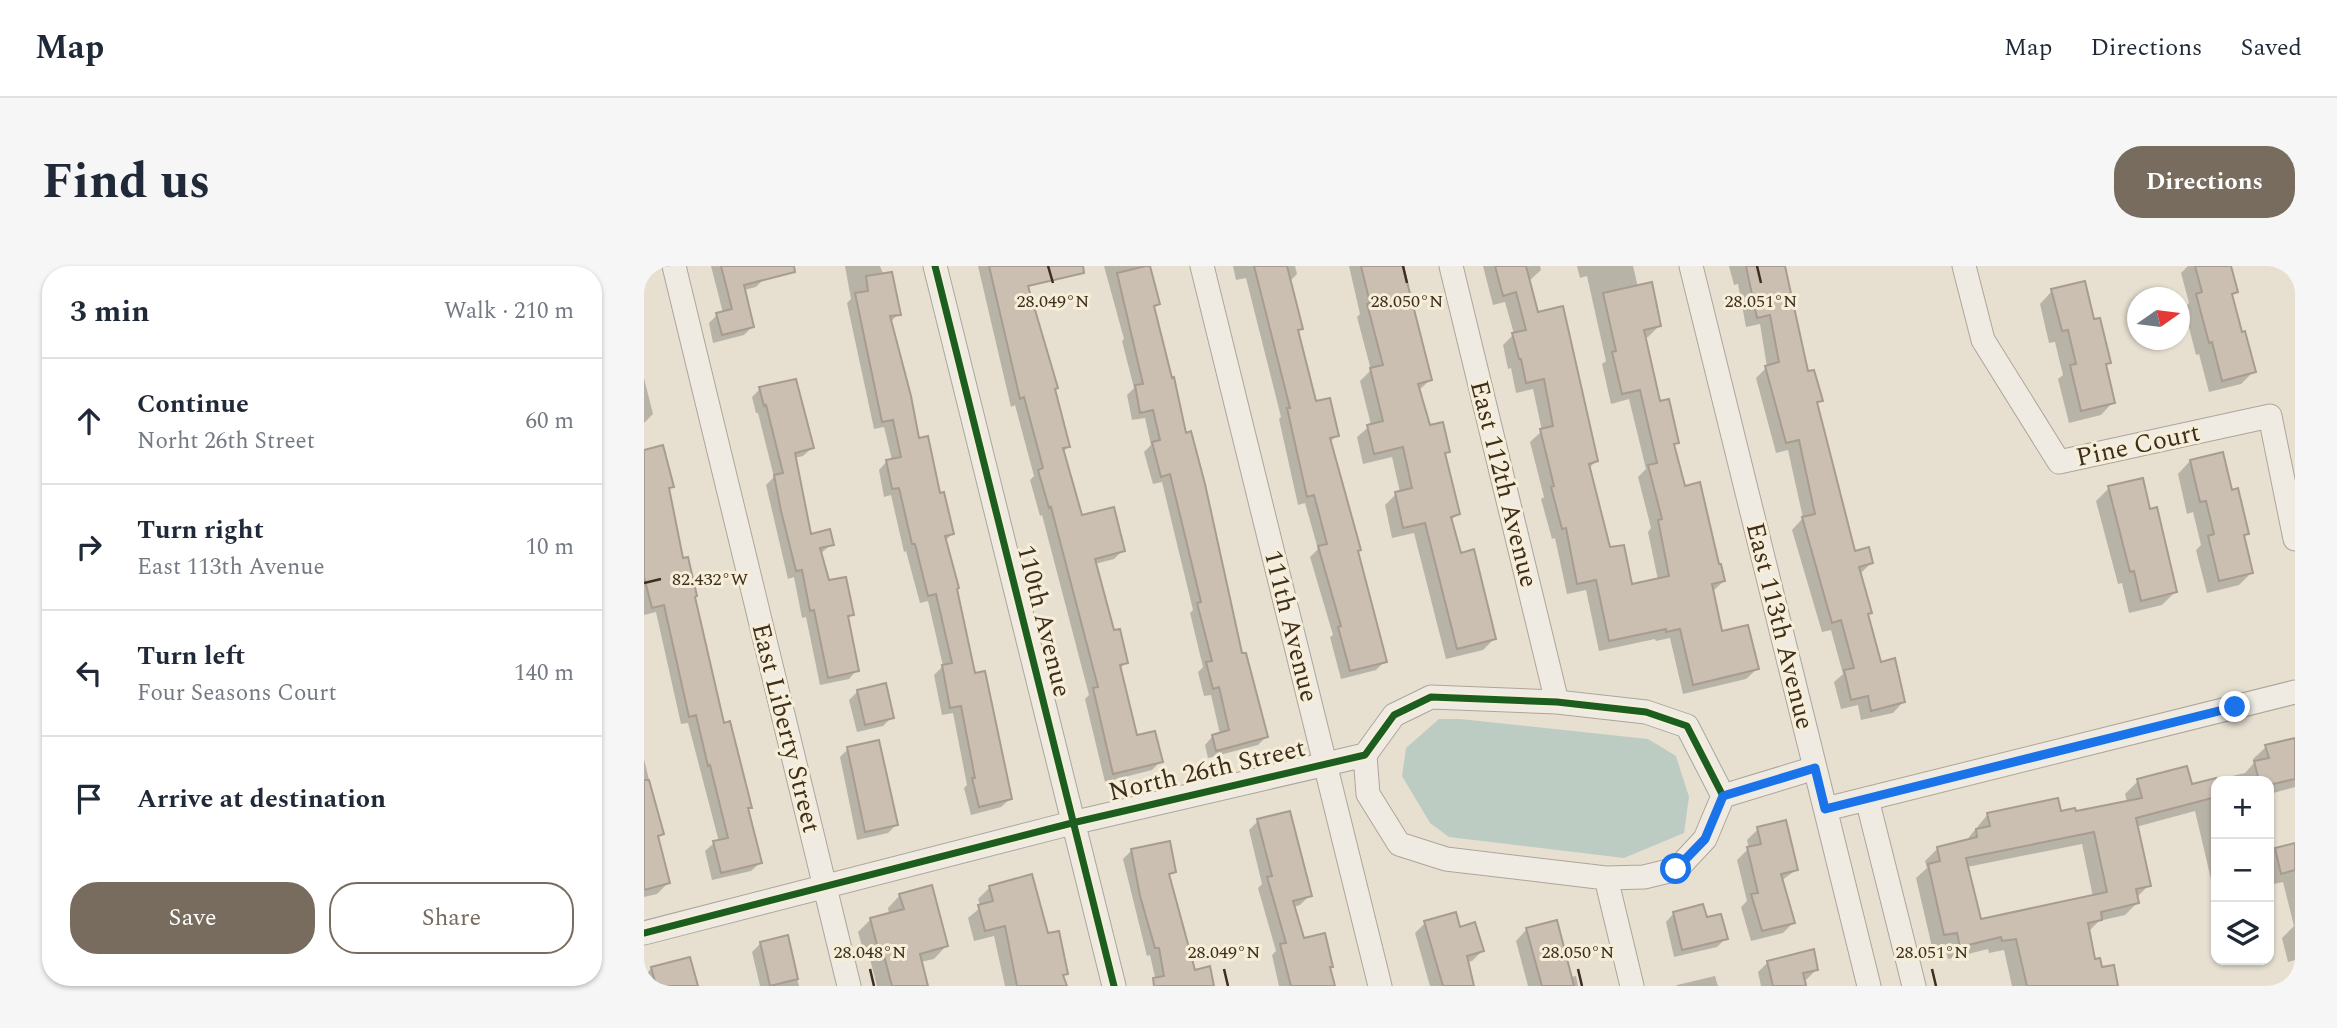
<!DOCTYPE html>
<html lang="en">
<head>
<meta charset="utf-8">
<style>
	:root { --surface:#fff; --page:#f6f6f7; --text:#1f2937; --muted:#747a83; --line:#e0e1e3; --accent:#786c5e }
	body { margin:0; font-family:Spectral,serif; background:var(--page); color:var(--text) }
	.controls { position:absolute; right:21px; bottom:21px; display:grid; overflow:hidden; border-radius:14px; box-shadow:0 2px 5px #0004 }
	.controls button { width:63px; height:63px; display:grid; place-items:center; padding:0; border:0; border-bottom:2px solid var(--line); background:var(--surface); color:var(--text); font:35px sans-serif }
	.compass { position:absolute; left:1483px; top:21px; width:63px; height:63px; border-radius:50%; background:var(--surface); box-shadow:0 2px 5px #0004; rotate:76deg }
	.stop { position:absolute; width:21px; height:21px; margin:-16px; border:5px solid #1a73e8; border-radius:50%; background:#fff }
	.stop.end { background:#1a73e8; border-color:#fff; box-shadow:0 2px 7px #0008 }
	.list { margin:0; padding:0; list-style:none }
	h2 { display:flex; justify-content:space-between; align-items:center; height:91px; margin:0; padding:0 28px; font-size:30px }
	h2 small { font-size:23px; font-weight:400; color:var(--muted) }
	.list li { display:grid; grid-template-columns:46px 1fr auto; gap:21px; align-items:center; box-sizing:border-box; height:126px; padding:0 28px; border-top:2px solid var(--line) }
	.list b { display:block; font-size:26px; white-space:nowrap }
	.list p { margin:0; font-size:23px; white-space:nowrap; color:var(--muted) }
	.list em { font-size:23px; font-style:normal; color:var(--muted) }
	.actions { display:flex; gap:14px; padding:21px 28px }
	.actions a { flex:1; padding:16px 0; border:2px solid var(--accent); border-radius:28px; text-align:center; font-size:24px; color:var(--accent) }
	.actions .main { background:var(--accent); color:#fff }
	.icon { flex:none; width:38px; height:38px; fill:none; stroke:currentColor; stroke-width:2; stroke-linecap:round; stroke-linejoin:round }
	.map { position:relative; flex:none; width:1651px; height:720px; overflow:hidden; border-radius:28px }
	header { display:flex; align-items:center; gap:42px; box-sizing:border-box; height:98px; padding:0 35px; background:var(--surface); border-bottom:2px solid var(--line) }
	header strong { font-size:33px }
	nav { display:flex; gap:38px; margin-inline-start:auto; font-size:24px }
	.intro { display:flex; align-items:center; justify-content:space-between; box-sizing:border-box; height:168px; padding:0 42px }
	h1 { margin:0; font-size:49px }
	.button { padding:18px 32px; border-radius:28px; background:var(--accent); color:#fff; font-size:24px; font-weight:700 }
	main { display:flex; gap:42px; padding:0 42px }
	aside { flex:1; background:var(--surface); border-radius:28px; box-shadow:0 2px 5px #0004 }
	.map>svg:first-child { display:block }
	.water { fill:#bcccc2 }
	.shadow { fill:#0003; fill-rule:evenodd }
	.building { fill:#cbbfb2; stroke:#a89c90; stroke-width:2; fill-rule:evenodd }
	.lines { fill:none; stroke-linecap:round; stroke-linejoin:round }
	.street-casing { stroke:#ada599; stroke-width:25 }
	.street { stroke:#efebe3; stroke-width:23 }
	.cycleway-casing { stroke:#f7eed8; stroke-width:11 }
	.cycleway { stroke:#1b5e20; stroke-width:7 }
	.route { stroke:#1a73e8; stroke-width:9 }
	.ticks { fill:none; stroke:#3d2e20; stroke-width:2.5 }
	.labels { text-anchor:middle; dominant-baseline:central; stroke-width:6; stroke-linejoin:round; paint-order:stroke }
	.street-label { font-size:26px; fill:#3d2e20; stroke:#f7eed8 }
	.ticks-label { font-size:18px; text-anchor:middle; fill:#3d2e20; stroke:#f7eed8; stroke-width:6; stroke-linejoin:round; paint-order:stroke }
</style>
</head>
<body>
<header>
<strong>Map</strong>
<nav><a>Map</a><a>Directions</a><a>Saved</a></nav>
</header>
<div class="intro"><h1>Find us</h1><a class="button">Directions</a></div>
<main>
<aside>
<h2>3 min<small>Walk · 210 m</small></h2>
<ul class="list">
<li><svg class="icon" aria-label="ahead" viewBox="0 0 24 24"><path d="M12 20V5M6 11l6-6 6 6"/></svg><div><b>Continue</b><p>Norht 26th Street</p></div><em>60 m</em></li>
<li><svg class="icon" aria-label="right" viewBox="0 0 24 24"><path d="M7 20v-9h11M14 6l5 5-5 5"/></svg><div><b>Turn right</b><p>East 113th Avenue</p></div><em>10 m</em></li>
<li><svg class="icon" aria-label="left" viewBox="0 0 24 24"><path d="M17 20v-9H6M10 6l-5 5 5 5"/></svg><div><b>Turn left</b><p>Four Seasons Court</p></div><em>140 m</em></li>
<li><svg class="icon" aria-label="arrive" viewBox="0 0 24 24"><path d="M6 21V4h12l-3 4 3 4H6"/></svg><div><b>Arrive at destination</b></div></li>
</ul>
<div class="actions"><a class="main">Save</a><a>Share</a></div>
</aside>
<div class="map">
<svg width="1651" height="720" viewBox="0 0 1651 720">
	<rect width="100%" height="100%" fill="#e7e0d1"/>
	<!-- water -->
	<path class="water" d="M795 453H816L1004 473 1032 490 1045 531 1040 567 980 592 805 571 786 557 758 510 762 482Z"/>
	<!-- shadow -->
	<path class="shadow" d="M67 0H117L120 13 112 21 100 24 108 61 100 69 69 77 65 57 73 49 79 47Z
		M201 0H236L255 48 246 56 274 174 308 268 301 275 330 409 366 533 357 541 327 549 320 522 323 519 309 447 298 449 290 409 299 400 284 335 276 337 262 285 260 286 247 229 240 231 235 204 243 195 248 194 240 161 230 163 203 37 207 33Z
		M334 0H384L388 18 383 23 412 122 410 125 425 180 419 186 437 251 479 284 470 293 451 298 469 366 482 396 475 404 491 472 517 495 508 504 461 516 441 433 445 429 398 249 396 250 386 214 390 210 371 139 367 141Z
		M460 0H505L514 38 509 43 540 169 597 390 622 471 614 479 564 492 561 479 569 470 576 468 567 429 560 430 554 406 559 401 546 347 549 344 518 216 509 218 500 186 507 179 501 152 488 154 483 129 490 122 478 75 480 73Z
		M589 0H651L653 8 645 16 657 62 653 66 671 137 693 169 685 177 741 395 732 404 697 413 686 371 689 369 666 291 674 283 661 237 654 239 635 153 637 151 602 12 592 14Z
		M705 0H757L786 114 774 125 784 161 804 185 800 189 814 248 806 255 815 289 850 373 839 384 802 393 770 267 748 272 741 239 752 228 756 226 748 191 719 198 713 171 727 159 716 115 727 104 713 51 716 48Z
		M839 0H896L897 4 884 16 892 48 952 195 944 203 965 284 987 320 1014 314 1004 266 1007 262 994 211 1002 203 985 133 967 138 958 98 962 95 943 10 936 12 933 0H989L994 21 1015 60 1004 71 1000 72 1015 137 1033 176 1029 180 1040 222 1080 315 1069 325 1076 367 1113 403 1102 413 1039 428 1026 372 1012 375 1011 373 955 385 942 324 923 328 911 272 908 273 897 233 900 231 886 176 898 165 889 123 872 127 867 102 864 103 859 79 870 68 861 36 849 39Z
		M1085 0H1141L1162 108 1177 134 1172 139 1210 287 1227 297 1216 308 1226 347 1223 350 1235 398 1259 436 1249 447 1217 454 1214 439 1197 443 1190 416 1199 408 1187 364 1178 366 1148 264 1159 252 1144 184 1132 187 1112 112 1123 101 1116 58 1102 61 1094 18 1090 19Z
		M1544 0H1585L1592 26 1587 30 1610 105 1597 118 1565 126 1555 88 1552 89 1540 42 1545 37 1537 7Z
		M1408 25 1449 55 1465 96 1461 101 1469 136 1457 149 1425 157 1414 113 1419 109 1411 76 1405 77 1396 38Z
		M0 112 9 148 0 157Z
		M116 123 168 182 159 190 150 192 166 270 188 278 176 288 184 316 208 348 203 353 213 404 205 413 176 419 162 351 158 352 150 311 144 313 122 219 130 211 114 147H112L108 131Z
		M0 186 28 220 24 225 38 294 79 459 106 541 103 544 116 597 107 605 68 614 61 585 70 577 75 576 44 457 37 458 12 346 0 349Z
		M1546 195 1587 226 1603 267 1599 271 1607 307 1595 319 1563 327 1552 284 1557 279 1549 246 1543 248 1534 208Z
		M1465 222 1505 245 1531 326 1518 339 1485 347 1478 317 1474 318 1452 235Z
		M214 425 248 451 239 460 213 466 205 434Z
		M1651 474V521L1625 528V515H1572V626H1570L1551 545 1492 561 1505 619 1492 632 1493 637 1481 649 1455 655 1444 666 1449 695 1472 720H1368L1360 684 1345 687 1344 683 1304 693 1301 678 1288 681 1272 612 1283 602 1281 595 1294 582 1321 576 1344 548 1430 547 1483 536 1481 528 1494 515 1546 520 1601 507 1610 497 1609 493 1622 481ZM1438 578 1449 631 1336 655 1323 601Z
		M204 483 252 559 244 567 213 574 196 491Z
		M0 493 18 568 13 572 24 617 13 628 0 631Z
		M614 555 666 629 656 639 649 641 659 674 687 700 685 703 689 720H635L628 689 632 685 614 622 618 618 605 564Z
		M1114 563 1152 604 1137 615 1149 657 1139 667 1107 675 1097 641 1103 635 1093 594 1105 582 1103 574Z
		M1651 579V694L1644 696 1638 672 1650 660 1639 616 1625 619V585Z
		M487 585 530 605 524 611 550 706 569 720H513L506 689 503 690 479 593Z
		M387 610 403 669 422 708 418 711 421 720H361L350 670 330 675 324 652 337 641 334 633 345 622Z
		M256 629 302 680 290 693 276 696 282 720H233L226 693 222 694 214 666 227 653 245 649 244 642Z
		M1030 647 1061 653 1082 672 1073 681 1030 691 1022 656Z
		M781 657 814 663 838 685 828 695 823 696 828 720H786L771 667Z
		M883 663 926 711 932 710 934 720H884L872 675Z
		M143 671 155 720H116L108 686 116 678Z
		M1124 696 1173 703 1162 714 1163 720H1117L1114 706Z
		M8 702 52 720H2L0 710Z
		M1071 710 1074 720H1032L1033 719Z"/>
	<!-- building -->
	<path class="building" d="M77 0H150L151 6 100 19 110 61 78 69 72 47 88 43Z
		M345 0H439L440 7 384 20 414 122 411 123 426 181 419 182 438 249 470 241 481 285 451 293 470 364 476 363 484 397 476 399 493 469 511 465 519 496 469 508 449 422 454 421 407 241 405 242 394 204 399 202 380 131 376 133Z
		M502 0H506L516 38 510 40 528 112 530 111 542 167 547 165 561 218 598 387H602L624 471 572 485 568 469 585 464 575 421 569 423 562 396 568 395 553 337 557 336 526 208 517 211 508 176 516 174 509 144 496 147 491 119 499 118 473 7Z
		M610 0H643L659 63 654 64 672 135 686 132 695 170 686 172 717 284 714 285 743 396 706 405 694 361 697 360 674 280 683 278 670 229 663 231 643 142H646Z
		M717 0H759L788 114 774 118 786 159 799 156 806 186 801 187 816 248 807 251 817 287 830 283 852 373 813 383 781 257 759 262 751 226 768 222 759 181 730 188 723 159 739 155 726 102 739 99 723 38 726 37Z
		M851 0H882L894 46 919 40 954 195 945 198 966 281 980 279 988 318 1025 310 1014 254 1018 253 1004 199 1013 197 996 124 978 128 968 86 972 85 959 27 1008 16 1017 60 1000 64 1016 135 1025 133 1035 177 1030 178 1041 220 1056 216 1075 298H1077L1081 315 1068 318 1078 365 1104 359 1115 403 1049 419 1036 363 1022 366V363L965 375 952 314 933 318 922 262 918 263 907 221 910 220 896 163 909 160 900 113 882 117 877 93H875L868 67 882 64 872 26 859 30Z
		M1102 0H1141L1164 105 1170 104 1179 135 1173 136 1211 285 1225 281 1229 297 1215 301 1228 347 1224 348 1237 396 1251 392 1261 436 1227 445 1224 430 1207 434 1200 404 1210 402 1197 354 1188 357 1158 251 1171 248 1155 174 1142 177 1121 100 1135 96 1126 49 1113 52Z
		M1551 0H1587L1594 26 1588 28 1598 66 1601 65 1612 106 1578 115 1568 76 1565 77 1552 28 1558 26Z
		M248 6 257 49 246 50 267 130 275 172 284 170 296 227 300 226 310 268 301 270 315 322 313 323 331 407 341 405 368 533 335 541 328 512H331L317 440 306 442 298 399 308 397 292 328 284 330 271 278H268L255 222 248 223 242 194 257 191 249 154 238 156 211 27 224 25 222 10Z
		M1441 15 1450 53 1456 52 1467 97 1462 98 1471 137 1437 145 1426 99 1432 98 1424 64 1418 65 1407 23Z
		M152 113 170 182 151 187 167 268 186 263 190 279 176 282 185 314 202 311 210 349 204 350 215 405 184 412 170 344 166 345 158 304 152 305 137 245 130 209 139 207 122 139 120 140 115 121Z
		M19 179 30 221 25 222 39 292 44 291 53 330 51 331 80 457 86 455 108 542H104L118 597 77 607 69 575 84 572 66 499 64 500 52 449 45 451 20 339 8 342 0 311V184Z
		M1579 186 1588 224 1594 222 1605 268 1600 269 1609 307 1575 315 1564 270 1570 268 1562 235 1556 236 1546 194Z
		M1499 212 1506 243 1513 241 1533 326 1497 335 1490 305 1486 306 1464 220Z
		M242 417 250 452 221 459 213 424Z
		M1651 472V513L1625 519V515H1615L1610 495 1625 492 1621 479Z
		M235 474 254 559 221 566 203 481Z
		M1543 500 1548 518 1572 512V531L1492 552 1507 620 1492 623 1495 637 1457 646 1458 654 1444 657 1451 693 1456 692 1458 701 1470 699 1474 720H1383L1372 673 1358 675 1357 671 1316 681 1313 667 1300 669 1284 598 1296 595 1293 581 1333 571 1332 563 1346 560 1343 547 1414 532 1417 545 1431 542 1432 545 1498 532 1493 513ZM1450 566 1463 626 1337 653 1322 592Z
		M0 514H5L20 568 14 570 26 617 0 624Z
		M646 545 668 630 649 635 660 672 681 667 689 701H686L691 720H647L636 678 642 677 623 611 628 610 613 553Z
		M1142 554 1154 604 1137 608 1151 657 1118 665 1107 628 1114 627 1103 581 1117 578 1113 561Z
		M526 575 532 606 525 608 551 704 566 700 570 720H510L509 712 520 710 515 682H511L496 630 487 583Z
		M1651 577V604L1637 608 1631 582Z
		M388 608 404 667 415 665 424 708 419 709 423 720H373L361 660 341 665 334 639 349 635 345 620Z
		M288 619 304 680 276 688 284 720H248L238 682 234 683 226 652 260 643 255 628Z
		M1059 638 1063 651 1077 648 1084 673 1038 684 1029 646Z
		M812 646 816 661 831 656 840 685 823 690 830 720H799L780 655Z
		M913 654 930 720H898L882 662Z
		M144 669 154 713 126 720 116 676Z
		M1170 683 1174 704 1159 707 1162 720H1129L1123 695Z
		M46 691 54 720H12L7 701Z"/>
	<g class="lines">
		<defs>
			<path id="street" d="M30 0 205 720
				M291 0 470 720
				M558 0 736 720
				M807 0 913 436
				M1047 0 1225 720
				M1320 0 1339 74 1415 196 1626 150 1651 273
				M721 489 724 528 755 578 802 593 962 612 1000 611 1033 603 1061 573 1079 530 1171 502
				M1223 533 1270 720
				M1182 543 1651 426
				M962 612 988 720
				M0 667 428 557 721 489 750 449 787 431 913 436 1002 446 1043 460 1079 530"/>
		</defs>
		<!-- street casing -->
		<use href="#street" class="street-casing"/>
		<!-- street -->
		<use href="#street" class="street"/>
		<defs>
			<path id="cycleway" d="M291 0 470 720
				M0 667 428 557 721 489 750 449 787 431 913 436 1002 446 1043 460 1079 530"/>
		</defs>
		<!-- cycleway casing -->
		<use href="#cycleway" class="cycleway-casing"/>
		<!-- cycleway -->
		<use href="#cycleway" class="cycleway"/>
	</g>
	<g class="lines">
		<!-- route -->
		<path class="route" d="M1032 603 1061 573 1079 530 1171 502 1181 543 1591 441"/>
	</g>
	<!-- ticks -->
	<path class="ticks" d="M404 0 409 17M759 0 763 17M1113 0 1117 17M0 317 17 313M226 703 230 720M580 703 584 720M934 703 938 720M1288 703 1292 720"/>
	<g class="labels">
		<!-- street labels -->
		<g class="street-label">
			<text transform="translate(1494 179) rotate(-12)">Pine Court</text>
			<text transform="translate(860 218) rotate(76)">East 112th Avenue</text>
			<text transform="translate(400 355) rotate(76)">110th Avenue</text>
			<text transform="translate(647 360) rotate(76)">111th Avenue</text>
			<text transform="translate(1136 360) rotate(76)">East 113th Avenue</text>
			<text transform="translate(142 462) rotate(76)">East Liberty Street</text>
			<text transform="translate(563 504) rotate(-13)">North 26th Street</text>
		</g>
	</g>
	<g class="ticks-label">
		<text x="409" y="41">28.049°N</text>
		<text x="763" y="41">28.050°N</text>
		<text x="1117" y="41">28.051°N</text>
		<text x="66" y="319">82.432°W</text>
		<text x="226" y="692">28.048°N</text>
		<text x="580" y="692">28.049°N</text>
		<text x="934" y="692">28.050°N</text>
		<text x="1288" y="692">28.051°N</text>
	</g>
</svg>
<div class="controls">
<button>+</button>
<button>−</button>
<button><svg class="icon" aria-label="layers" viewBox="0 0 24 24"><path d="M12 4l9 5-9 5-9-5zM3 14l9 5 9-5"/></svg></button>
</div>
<svg class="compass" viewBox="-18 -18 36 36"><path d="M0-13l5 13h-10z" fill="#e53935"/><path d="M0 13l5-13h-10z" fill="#747a83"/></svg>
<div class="stop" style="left:1032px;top:603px"></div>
<div class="stop end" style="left:1591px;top:441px"></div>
</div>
</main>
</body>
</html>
